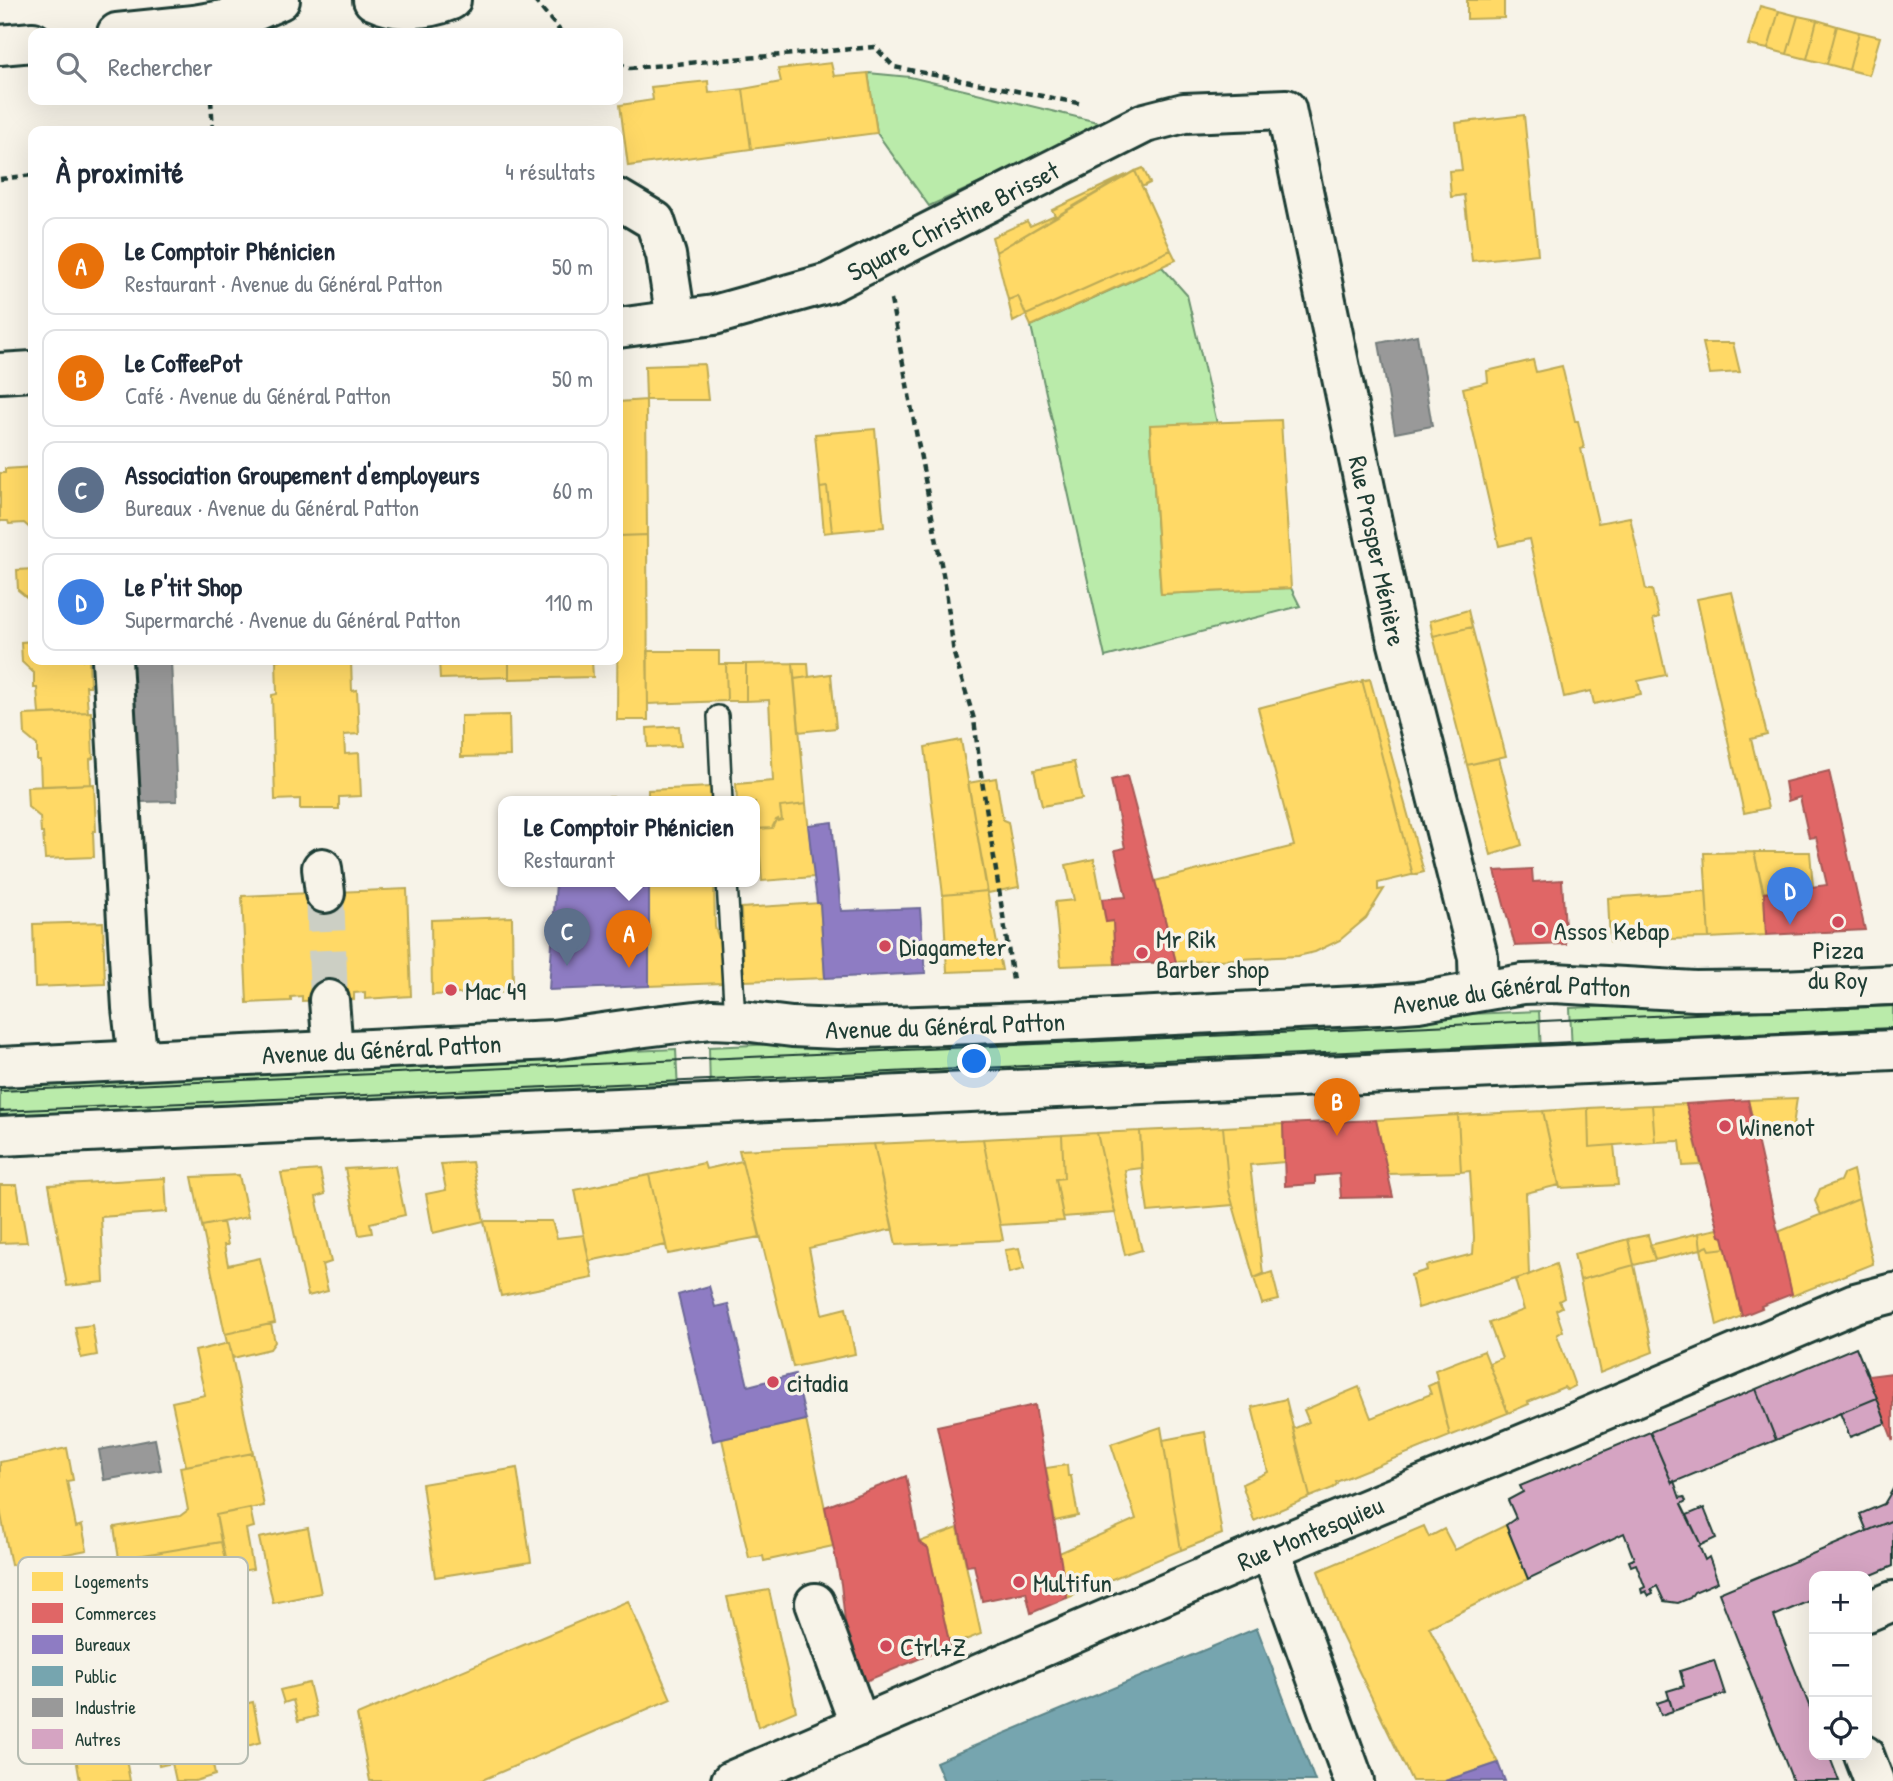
<!DOCTYPE html>
<html lang="fr">
<head>
<meta charset="utf-8">
<style>
	:root { --surface:#fff; --page:#f2f2f3; --text:#1f2937; --muted:#747a83; --line:#e0e1e3; --accent:#d1495b }
	body { margin:0; font-family:"Patrick Hand",sans-serif; background:var(--page); color:var(--text) }
	.controls { position:absolute; right:21px; bottom:21px; display:grid; overflow:hidden; border-radius:14px; box-shadow:0 7px 28px #0002 }
	.controls button { width:63px; height:63px; display:grid; place-items:center; padding:0; border:0; border-bottom:2px solid var(--line); background:var(--surface); color:var(--text); font:35px sans-serif }
	.you { position:absolute; left:975px; top:1062px; width:24px; height:24px; margin:-18px; border:5px solid #fff; border-radius:50%; background:#1a73e8; box-shadow:0 0 0 10px #1a73e833 }
	.badge { display:grid; place-items:center; width:46px; height:46px; border-radius:50%; background:var(--accent); color:#fff; font-size:23px; font-weight:700 }
	.pin { position:absolute; translate:-50% -58px; filter:drop-shadow(0 2px 4px #0008) }
	.pin::after { content:''; position:absolute; top:37px; width:24px; height:21px; background:inherit; clip-path:polygon(0 0,100% 0,50% 100%) }
	.popup { position:absolute; left:498px; top:796px; width:262px; height:91px; box-sizing:border-box; display:grid; place-content:center; border-radius:14px; background:var(--surface); filter:drop-shadow(0 2px 5px #0005); font-size:23px; white-space:nowrap; color:var(--muted) }
	.popup b { font-size:26px; color:var(--text) }
	.popup::after { content:''; position:absolute; left:50%; top:100%; margin-left:-14px; border:14px solid transparent; border-top-color:var(--surface) }
	.list { margin:0; padding:0; list-style:none }
	h2 { display:flex; justify-content:space-between; align-items:center; height:91px; margin:0; padding:0 28px; font-size:30px }
	h2 small { font-size:23px; font-weight:400; color:var(--muted) }
	.list li { display:grid; grid-template-columns:46px 1fr auto; gap:21px; align-items:center; box-sizing:border-box; height:98px; margin:0 14px 14px; padding:0 14px; border:2px solid var(--line); border-radius:14px }
	.list b { display:block; font-size:26px; white-space:nowrap }
	.list p { margin:0; font-size:23px; white-space:nowrap; color:var(--muted) }
	.list em { font-size:23px; font-style:normal; color:var(--muted) }
	.icon { flex:none; width:38px; height:38px; fill:none; stroke:currentColor; stroke-width:2; stroke-linecap:round; stroke-linejoin:round }
	.map { position:relative; flex:none; width:1893px; height:1781px; overflow:hidden }
	.search { position:absolute; background:var(--surface); box-shadow:0 7px 28px #0002; left:28px; top:28px; width:595px; height:77px; display:flex; align-items:center; gap:18px; box-sizing:border-box; padding:0 24px; border-radius:14px; color:var(--muted); font-size:26px }
	.panel { position:absolute; background:var(--surface); box-shadow:0 7px 28px #0002; left:28px; top:126px; width:595px; height:539px; border-radius:14px }
	.map>svg:first-child { display:block }
	.green { fill:#baebaa; stroke:#6c946f; stroke-width:2 }
	.homes { fill:#ffd966; stroke:#bcaa57; stroke-width:2 }
	.shops { fill:#e06666; stroke:#a65a57; stroke-width:2 }
	.offices { fill:#8e7cc3; stroke:#6d6998; stroke-width:2 }
	.public { fill:#76a5af; stroke:#5c868a; stroke-width:2 }
	.industry { fill:#999; stroke:#747d7b; stroke-width:2 }
	.building { fill:#d5a4c2; stroke:#1f3d34; stroke-width:2 }
	.lines { fill:none; stroke-linecap:round; stroke-linejoin:round }
	.street-tunnel { stroke:#cccfc4; stroke-width:38; stroke-dasharray:38 19; stroke-linecap:butt }
	.lane-casing { stroke:#1f3d34; stroke-width:24 }
	.street-casing { stroke:#1f3d34; stroke-width:44 }
	.secondary-casing { stroke:#1f3d34; stroke-width:44 }
	.path { stroke:#1f3d34; stroke-width:4.5; stroke-dasharray:7 5; stroke-linecap:butt }
	.lane { stroke:#f7f3e8; stroke-width:19 }
	.street { stroke:#f7f3e8; stroke-width:38 }
	.secondary { stroke:#f7f3e8; stroke-width:38 }
	.tram { stroke:#1f3d34; stroke-width:2 }
	.poi-dot { fill:#d1495b; stroke:#f7f3e8; stroke-width:2.5 }
	.labels { text-anchor:middle; dominant-baseline:central; stroke-width:7; stroke-linejoin:round; paint-order:stroke }
	.street-label { font-size:26px; fill:#1f3d34; stroke:#f7f3e8 }
	.poi-label { font-size:26px; fill:#1f3d34; stroke:#f7f3e8; text-anchor:start }
	.key { fill:#f7f3e8; stroke:#b6bcb2; stroke-width:2 }
	.key-label { font-size:19px; fill:#1f3d34 }
</style>
</head>
<body>
<div class="map">
<svg width="1893" height="1781" viewBox="0 0 1893 1781">
	<rect width="100%" height="100%" fill="#f7f3e8"/>
	<filter id="ink" filterUnits="userSpaceOnUse"><feTurbulence type="fractalNoise" baseFrequency=".0143" numOctaves="2"/><feDisplacementMap in="SourceGraphic" scale="14" xChannelSelector="R" yChannelSelector="G"/><feConvolveMatrix kernelMatrix="1 2 1 2 8 2 1 2 1" color-interpolation-filters="sRGB"/></filter>
	<g filter="url(#ink)">
		<!-- green -->
		<path class="green" d="M868 73 910 77 1110 125 929 206 877 133Z
			M1162 267 1187 295 1217 423 1150 426 1161 594 1291 588 1300 606 1105 657 1031 326Z
			M1893 994V1038L1572 1052 1570 1008Z
			M1539 1011 1541 1053 710 1092 709 1047Z
			M676 1049 678 1092 0 1123V1080Z"/>
		<!-- homes -->
		<path class="homes" d="M1467 0H1504V18L1467 19Z
			M1760 6 1779 11 1768 49 1748 45Z
			M1779 11 1798 16 1787 54 1768 49Z
			M1798 16 1817 20 1807 59 1787 54Z
			M1817 20 1837 26 1827 64 1807 59Z
			M1837 26 1859 32 1849 70 1827 64Z
			M1859 32 1880 37 1869 75 1849 70Z
			M831 63 834 76 868 73 877 133 751 149 743 89 781 82 778 69Z
			M708 81 709 93 743 89 751 149 628 166 620 105 653 100 651 87Z
			M1524 115 1538 254 1472 261 1464 195 1451 197 1449 171 1462 170 1456 123Z
			M1143 168 1150 183 1142 187 1135 171Z
			M1135 171 1171 250 1026 315 1018 296 1008 300 996 252Z
			M1126 175 996 252 992 237 1027 221 1030 226 1055 215 1052 210Z
			M1171 250 1176 260 1031 326 1026 315Z
			M1018 296 1026 315 1013 322 1008 300Z
			M1703 343H1733L1740 372 1710 374Z
			M1533 360 1536 372 1562 366 1575 421H1578L1584 448 1581 449 1598 523 1630 517 1646 590H1652L1659 617 1653 619 1666 675 1638 681 1641 694 1594 704 1591 691 1564 697 1529 539 1499 546 1463 388 1488 382 1487 371Z
			M704 364 708 400H646L645 366Z
			M646 400 647 535 618 536V402Z
			M1281 420 1291 588 1161 594 1150 425Z
			M875 429 884 527 832 532 827 487 820 488 815 434Z
			M33 467V531L24 523 9 524 8 521H0V473H5V469Z
			M827 487 832 532 824 533 820 488Z
			M647 535 648 720H617L618 536Z
			M33 569V616H31L30 600 18 590 17 570Z
			M1732 592 1767 735 1751 739 1768 808 1744 813 1697 599Z
			M1468 610 1472 627 1433 636 1430 621Z
			M1472 627 1506 756 1467 765 1433 636Z
			M33 641V660H89L90 686H86L88 712 39 714 37 688H34V673L22 662 21 642Z
			M647 651H719V664H726L727 701 648 704Z
			M276 660H351L352 691 357 690 359 734 344 735 345 754 359 753 361 796 339 797V809H300V799L275 800 272 695 277 694Z
			M439 660H509V677L440 679Z
			M509 660H592L593 677 509 679Z
			M793 663 806 804 780 807 782 820 778 821V819L776 820 772 828 755 829V802H737L736 784 773 781 769 700 746 701V664Z
			M793 663H808L809 677 794 679Z
			M726 664H746V701H727Z
			M831 674 836 728 799 732 794 679Z
			M1370 679 1424 872 1378 883V890L1384 889 1366 918 1340 940 1315 952 1298 956 1176 962 1155 881 1294 846 1258 708Z
			M1370 679 1424 872 1413 875 1362 680Z
			M91 712 93 758 90 759 91 784 41 786 40 760H37V745L25 735 24 715Z
			M509 715 510 756 461 757V716Z
			M679 726 681 746 648 747 647 728Z
			M961 740 987 891 943 895 925 747Z
			M1499 758 1522 845 1491 855 1467 765Z
			M1074 762 1082 799 1042 806 1034 770Z
			M996 778 1003 820 1008 822 1019 887 988 893 968 783Z
			M94 784 96 831H93L94 857 45 859 43 833H41L40 817 28 807 27 787Z
			M710 787 711 802H648V790Z
			M572 797H638V802H572Z
			M806 804 814 877 762 881 758 829 772 828 776 820 778 819V821L782 820 780 807Z
			M1754 852H1810L1813 886 1763 893Z
			M1754 852 1764 893 1766 935 1709 938 1704 853Z
			M1094 859 1106 922 1113 921 1115 964 1061 966 1055 902 1074 900 1066 865Z
			M649 882H714L715 927 721 945 722 983 649 986Z
			M407 889 411 996 365 999V992L354 993V999L302 1001V996L291 997V1001L247 1003 242 896Z
			M987 891 1002 970 947 972 943 895Z
			M1706 891 1709 938 1626 940 1610 942 1608 898Z
			M820 903 825 978 744 981 741 908Z
			M512 917 513 992 432 995 431 920Z
			M103 922 105 984 35 987 33 924Z
			M1797 1098 1791 1140 1757 1141 1748 1100Z
			M1686 1104 1701 1165 1683 1166 1680 1141 1655 1142 1652 1105Z
			M1652 1105 1655 1142 1589 1147 1588 1108Z
			M1588 1108 1589 1147 1614 1145 1618 1185 1560 1188 1543 1111Z
			M1543 1111 1559 1185 1526 1193 1529 1275 1418 1308 1411 1275 1427 1270 1426 1266 1473 1254 1474 1237 1470 1171 1461 1172 1458 1115Z
			M1458 1115 1461 1172 1388 1174 1376 1120Z
			M1283 1124 1284 1162 1250 1165 1263 1274 1254 1278 1229 1191 1223 1127Z
			M1223 1127 1229 1191 1233 1205 1148 1212 1143 1176 1140 1131Z
			M1140 1131 1142 1168 1125 1170 1130 1204 1142 1250 1125 1255 1097 1133Z
			M1097 1133 1115 1213 1063 1217 1056 1179 1064 1178 1062 1135Z
			M1062 1135 1064 1178 1056 1179 1064 1221 1000 1225 983 1139Z
			M983 1139 1003 1240 896 1245 874 1144Z
			M874 1144 893 1229 809 1248 822 1314 846 1308 855 1354 793 1367 739 1150Z
			M742 1161 760 1237 668 1254 649 1175 704 1163 706 1169Z
			M472 1162 484 1221 433 1233 426 1194 446 1190 441 1164Z
			M395 1166 405 1215 370 1223 372 1233 359 1235 345 1169Z
			M320 1170 325 1194 316 1197 331 1262 322 1265 328 1291 308 1296 281 1173Z
			M1853 1170 1859 1199 1821 1215 1815 1201 1820 1189 1840 1181 1843 1174Z
			M239 1175 248 1217 202 1226 192 1177Z
			M649 1175 666 1245 589 1261 575 1190Z
			M165 1178 167 1212 101 1217 104 1282 67 1286 49 1185Z
			M0 1185H17L27 1242 0 1243Z
			M1859 1199 1873 1264 1792 1296 1778 1232Z
			M484 1221H552L557 1238 584 1235 593 1278 501 1296Z
			M223 1222 228 1245H224L228 1265 260 1258 275 1323 225 1334 202 1226Z
			M1718 1229 1720 1236 1723 1237 1726 1248 1710 1250 1708 1246 1701 1249 1699 1233Z
			M1699 1233 1701 1249 1655 1260 1650 1245Z
			M1648 1235 1655 1260 1634 1265 1628 1239Z
			M1628 1239 1634 1265 1580 1280 1574 1254Z
			M1708 1246 1710 1250 1726 1248 1742 1316 1717 1326 1701 1249Z
			M1019 1248 1024 1269 1009 1273 1005 1250Z
			M1556 1264 1564 1298 1559 1301 1562 1307 1556 1310 1563 1331 1557 1335 1575 1386 1567 1390 1564 1387 1528 1402 1529 1404 1508 1413 1489 1363 1502 1358 1489 1323 1524 1310 1515 1280Z
			M1634 1265 1653 1352 1600 1373 1580 1280Z
			M1272 1272 1279 1300 1262 1304 1254 1278Z
			M271 1324 275 1342 270 1349 233 1358 229 1343H227L225 1334Z
			M92 1325 97 1355 81 1358 75 1327Z
			M229 1343 253 1453 186 1466 172 1402 205 1395 195 1351Z
			M1484 1351 1508 1413 1450 1436 1435 1370Z
			M1437 1382 1450 1436 1336 1482 1337 1484 1333 1488 1310 1497 1293 1429 1309 1422 1304 1410 1359 1387 1371 1418 1431 1394 1428 1386Z
			M1286 1399 1310 1497 1254 1521 1242 1484 1268 1472 1252 1407Z
			M806 1420 833 1546 764 1561 763 1556 749 1558 722 1439Z
			M1161 1427 1181 1550 1067 1598 1059 1553 1136 1519 1111 1444Z
			M1205 1432 1222 1534 1181 1550 1163 1440Z
			M67 1448 73 1480 67 1481 76 1527 82 1525 87 1550 11 1565 0 1510V1462Z
			M253 1453 264 1506 216 1515 221 1542 119 1559 114 1527 180 1516 188 1510 180 1467Z
			M1067 1465 1068 1476H1071L1078 1516 1055 1521 1046 1468Z
			M517 1468 531 1562 435 1577 422 1484Z
			M250 1508 254 1527 246 1529 253 1569 228 1573 216 1515Z
			M1506 1525 1528 1579 1429 1627 1498 1763 1445 1781H1412L1338 1628 1318 1571 1424 1526 1429 1537 1444 1529 1455 1550Z
			M308 1528 321 1593 273 1603 259 1538Z
			M958 1528 981 1634 950 1646 928 1548 919 1542Z
			M221 1542 228 1573 158 1586 169 1634 135 1642 119 1559Z
			M92 1577 116 1704 45 1719 20 1590Z
			M769 1590 796 1711 758 1727 727 1597Z
			M628 1601 671 1699 480 1781H370L357 1715Z
			M309 1683 317 1716 298 1721 293 1700 284 1703 280 1690Z
			M190 1694 203 1756 159 1766 147 1703Z
			M253 1702 261 1742 244 1747 235 1706Z
			M123 1743 130 1781H80L75 1752Z
			M211 1754 215 1775 195 1781H176L172 1763Z"/>
		<!-- shops -->
		<path class="shops" d="M1829 771 1865 930 1766 935 1764 893 1827 885 1816 837 1809 838 1800 797 1788 801 1785 782Z
			M1127 776 1155 881 1176 962 1115 964 1113 921 1106 922 1102 899 1126 897 1115 850 1125 848 1111 780Z
			M1532 869 1533 882 1562 880 1566 944 1515 946 1495 871Z
			M1748 1100 1792 1294 1761 1306 1762 1308 1742 1316 1723 1237 1720 1236 1686 1104Z
			M1376 1120 1393 1197 1341 1198 1339 1174 1315 1176V1184L1285 1186 1283 1124Z
			M1893 1373V1441L1868 1376Z
			M1035 1405 1067 1598 1031 1613 1026 1592 982 1601 974 1565 967 1566 937 1426Z
			M906 1476 919 1542 928 1548 950 1646 866 1681 846 1630 841 1584 825 1507Z"/>
		<!-- offices -->
		<path class="offices" d="M832 822 841 911 920 908 925 973 825 978 820 903H817L808 825Z
			M556 882H649V986L549 990Z
			M709 1286 715 1307 728 1304 748 1386 795 1374 806 1420 713 1441 678 1295Z
			M1498 1763 1505 1781H1445Z"/>
		<!-- public -->
		<path class="public" d="M1257 1628 1315 1781H944L936 1762Z"/>
		<!-- industry -->
		<path class="industry" d="M1417 335 1432 426 1395 433 1379 343Z
			M133 660H171L177 801 140 802Z
			M155 1439 161 1470 104 1480 99 1450Z"/>
		<!-- building -->
		<path class="building" d="M1856 1347 1877 1398 1776 1440 1756 1389Z
			M1756 1389 1776 1440 1672 1483 1650 1432Z
			M1877 1398 1886 1423 1850 1437 1840 1413Z
			M1650 1432 1672 1483 1674 1481 1680 1498 1684 1497 1686 1501 1681 1504 1701 1545 1699 1546 1705 1560 1709 1557 1718 1582 1694 1592 1690 1598 1678 1603 1664 1601 1657 1586 1651 1589 1653 1594 1649 1596 1646 1591 1642 1593 1641 1589 1645 1587 1636 1564 1631 1566 1629 1561 1634 1559 1624 1533 1528 1579 1506 1525 1516 1518 1508 1500 1523 1492 1520 1486Z
			M1893 1489V1520L1867 1531 1860 1514 1884 1504Z
			M1704 1508 1716 1538 1701 1545 1687 1515Z
			M1893 1520V1566L1867 1577 1814 1576V1599L1774 1616 1814 1718V1755H1829L1839 1781H1793L1719 1593Z
			M1714 1660 1725 1694 1673 1711 1667 1691 1684 1686 1680 1671Z
			M1669 1699 1673 1711 1661 1715 1657 1703Z"/>
		<g class="lines">
			<!-- street-tunnel -->
			<path class="street-tunnel" d="M325 893 329 1000"/>
			<defs>
				<path id="lane" d="M718 716 722 802
					M727 882 735 1020"/>
				<g id="street">
					<path d="M373 0C398 12 426 10 451 0"/>
					<path d="M117 33 194 25 241 17 280 0"/>
					<path d="M0 45 33 42"/>
					<path d="M618 199 655 221 666 255 676 320"/>
					<path id="s1" d="M618 328 714 315 829 283 1145 123 1184 113 1286 109 1395 632 1478 957 1479 991"/>
					<path d="M0 373 33 371"/>
					<path d="M112 660 132 1008 138 1060"/>
					<path d="M322 868 325 893"/>
					<path d="M329 1000 333 1051"/>
					<path d="M1270 1549 1354 1781"/>
					<path d="M815 1603 860 1726"/>
					<path d="M1867 1612 1893 1601"/>
					<path d="M1864 1755 1874 1781"/>
				</g>
				<g id="secondary">
					<path id="s2" d="M0 1067 553 1040 645 1027 712 1019 735 1020 792 1027 838 1029 1054 1021 1377 1005 1418 1002 1523 984 1554 983 1695 991 1781 990 1893 985"/>
					<path d="M0 1136 1893 1050"/>
					<path id="s3" d="M731 1781 1270 1549 1569 1425 1855 1303 1893 1293"/>
				</g>
			</defs>
			<!-- lane casing -->
			<use href="#lane" class="lane-casing"/>
			<!-- street casing -->
			<use href="#street" class="street-casing"/>
			<!-- secondary casing -->
			<use href="#secondary" class="secondary-casing"/>
			<!-- path -->
			<path class="path" d="M534 0 562 33
				M618 63 629 68 875 47 894 67 1083 104
				M211 100 213 131
				M0 179 33 175
				M891 300 946 590 954 654 974 719 980 768 1013 980"/>
			<!-- lane -->
			<use href="#lane" class="lane"/>
			<!-- street -->
			<use href="#street" class="street"/>
			<!-- secondary -->
			<use href="#secondary" class="secondary"/>
			<!-- tram -->
			<path class="tram" d="M0 1091 1893 1005
				M0 1111 1893 1028"/>
		</g>
	</g>
	<!-- markers -->
	<g class="poi-dot">
		<circle cx="1838" cy="922" r="7"/>
		<circle cx="1540" cy="930" r="7"/>
		<circle cx="885" cy="946" r="7"/>
		<circle cx="1142" cy="953" r="7"/>
		<circle cx="451" cy="990" r="7"/>
		<circle cx="1725" cy="1126" r="7"/>
		<circle cx="773" cy="1382" r="7"/>
		<circle cx="1019" cy="1582" r="7"/>
		<circle cx="886" cy="1646" r="7"/>
	</g>
	<g class="labels">
		<!-- street labels -->
		<g class="street-label">
			<text stroke="none"><textPath href="#s1" startOffset="355">Square Christine Brisset</textPath></text>
			<text stroke="none"><textPath href="#s1" startOffset="1164">Rue Prosper Ménière</textPath></text>
			<text stroke="none"><textPath href="#s2" startOffset="1516">Avenue du Général Patton</textPath></text>
			<text stroke="none"><textPath href="#s2" startOffset="948">Avenue du Général Patton</textPath></text>
			<text stroke="none"><textPath href="#s2" startOffset="382">Avenue du Général Patton</textPath></text>
			<text stroke="none"><textPath href="#s3" startOffset="630">Rue Montesquieu</textPath></text>
		</g>
		<!-- poi labels -->
		<g class="poi-label">
			<text x="1554" y="930">Assos Kebap</text>
			<text x="1156" y="938">Mr Rik<tspan x="1156" dy="30">Barber shop</tspan></text>
			<text x="899" y="946">Diagameter</text>
			<text x="1838" y="949" text-anchor="middle">Pizza<tspan x="1838" dy="30">du Roy</tspan></text>
			<text x="465" y="990">Mac 49</text>
			<text x="1739" y="1126">Winenot</text>
			<text x="787" y="1382">citadia</text>
			<text x="1033" y="1582">Multifun</text>
			<text x="900" y="1646">Ctrl+Z</text>
		</g>
	</g>
	<!-- legend -->
	<rect x="18" y="1557" width="230" height="207" rx="10" class="key"/>
	<rect x="32" y="1572" width="31" height="19" fill="#ffd966"/>
	<rect x="32" y="1603" width="31" height="20" fill="#e06666"/>
	<rect x="32" y="1635" width="31" height="19" fill="#8e7cc3"/>
	<rect x="32" y="1666" width="31" height="20" fill="#76a5af"/>
	<rect x="32" y="1698" width="31" height="19" fill="#999"/>
	<rect x="32" y="1729" width="31" height="20" fill="#d5a4c2"/>
	<g class="key-label">
		<text x="75" y="1588">Logements</text>
		<text x="75" y="1620">Commerces</text>
		<text x="75" y="1651">Bureaux</text>
		<text x="75" y="1683">Public</text>
		<text x="75" y="1714">Industrie</text>
		<text x="75" y="1746">Autres</text>
	</g>
</svg>
<div class="controls">
<button>+</button>
<button>−</button>
<button><svg class="icon" aria-label="locate" viewBox="0 0 24 24"><circle cx="12" cy="12" r="6"/><path d="M12 2v4M12 18v4M2 12h4M18 12h4"/></svg></button>
</div>
<div class="you"></div>
<div class="pin badge" style="left:629px;top:968px;background:#e8710a">A</div>
<div class="popup"><b>Le Comptoir Phénicien</b>Restaurant</div>
<div class="pin badge" style="left:1337px;top:1136px;background:#e8710a">B</div>
<div class="pin badge" style="left:567px;top:966px;background:#5c6f8a">C</div>
<div class="pin badge" style="left:1790px;top:925px;background:#3f7fe0">D</div>
<div class="search"><svg class="icon" aria-label="search" viewBox="0 0 24 24"><circle cx="10" cy="10" r="6"/><path d="M15 15l6 6"/></svg>Rechercher</div>
<section class="panel">
<h2>À proximité<small>4 résultats</small></h2>
<ul class="list">
<li><span class="badge" style="background:#e8710a">A</span><div><b>Le Comptoir Phénicien</b><p>Restaurant · Avenue du Général Patton</p></div><em>50 m</em></li>
<li><span class="badge" style="background:#e8710a">B</span><div><b>Le CoffeePot</b><p>Café · Avenue du Général Patton</p></div><em>50 m</em></li>
<li><span class="badge" style="background:#5c6f8a">C</span><div><b>Association Groupement d'employeurs</b><p>Bureaux · Avenue du Général Patton</p></div><em>60 m</em></li>
<li><span class="badge" style="background:#3f7fe0">D</span><div><b>Le P'tit Shop</b><p>Supermarché · Avenue du Général Patton</p></div><em>110 m</em></li>
</ul>
</section>
</div>
</body>
</html>
